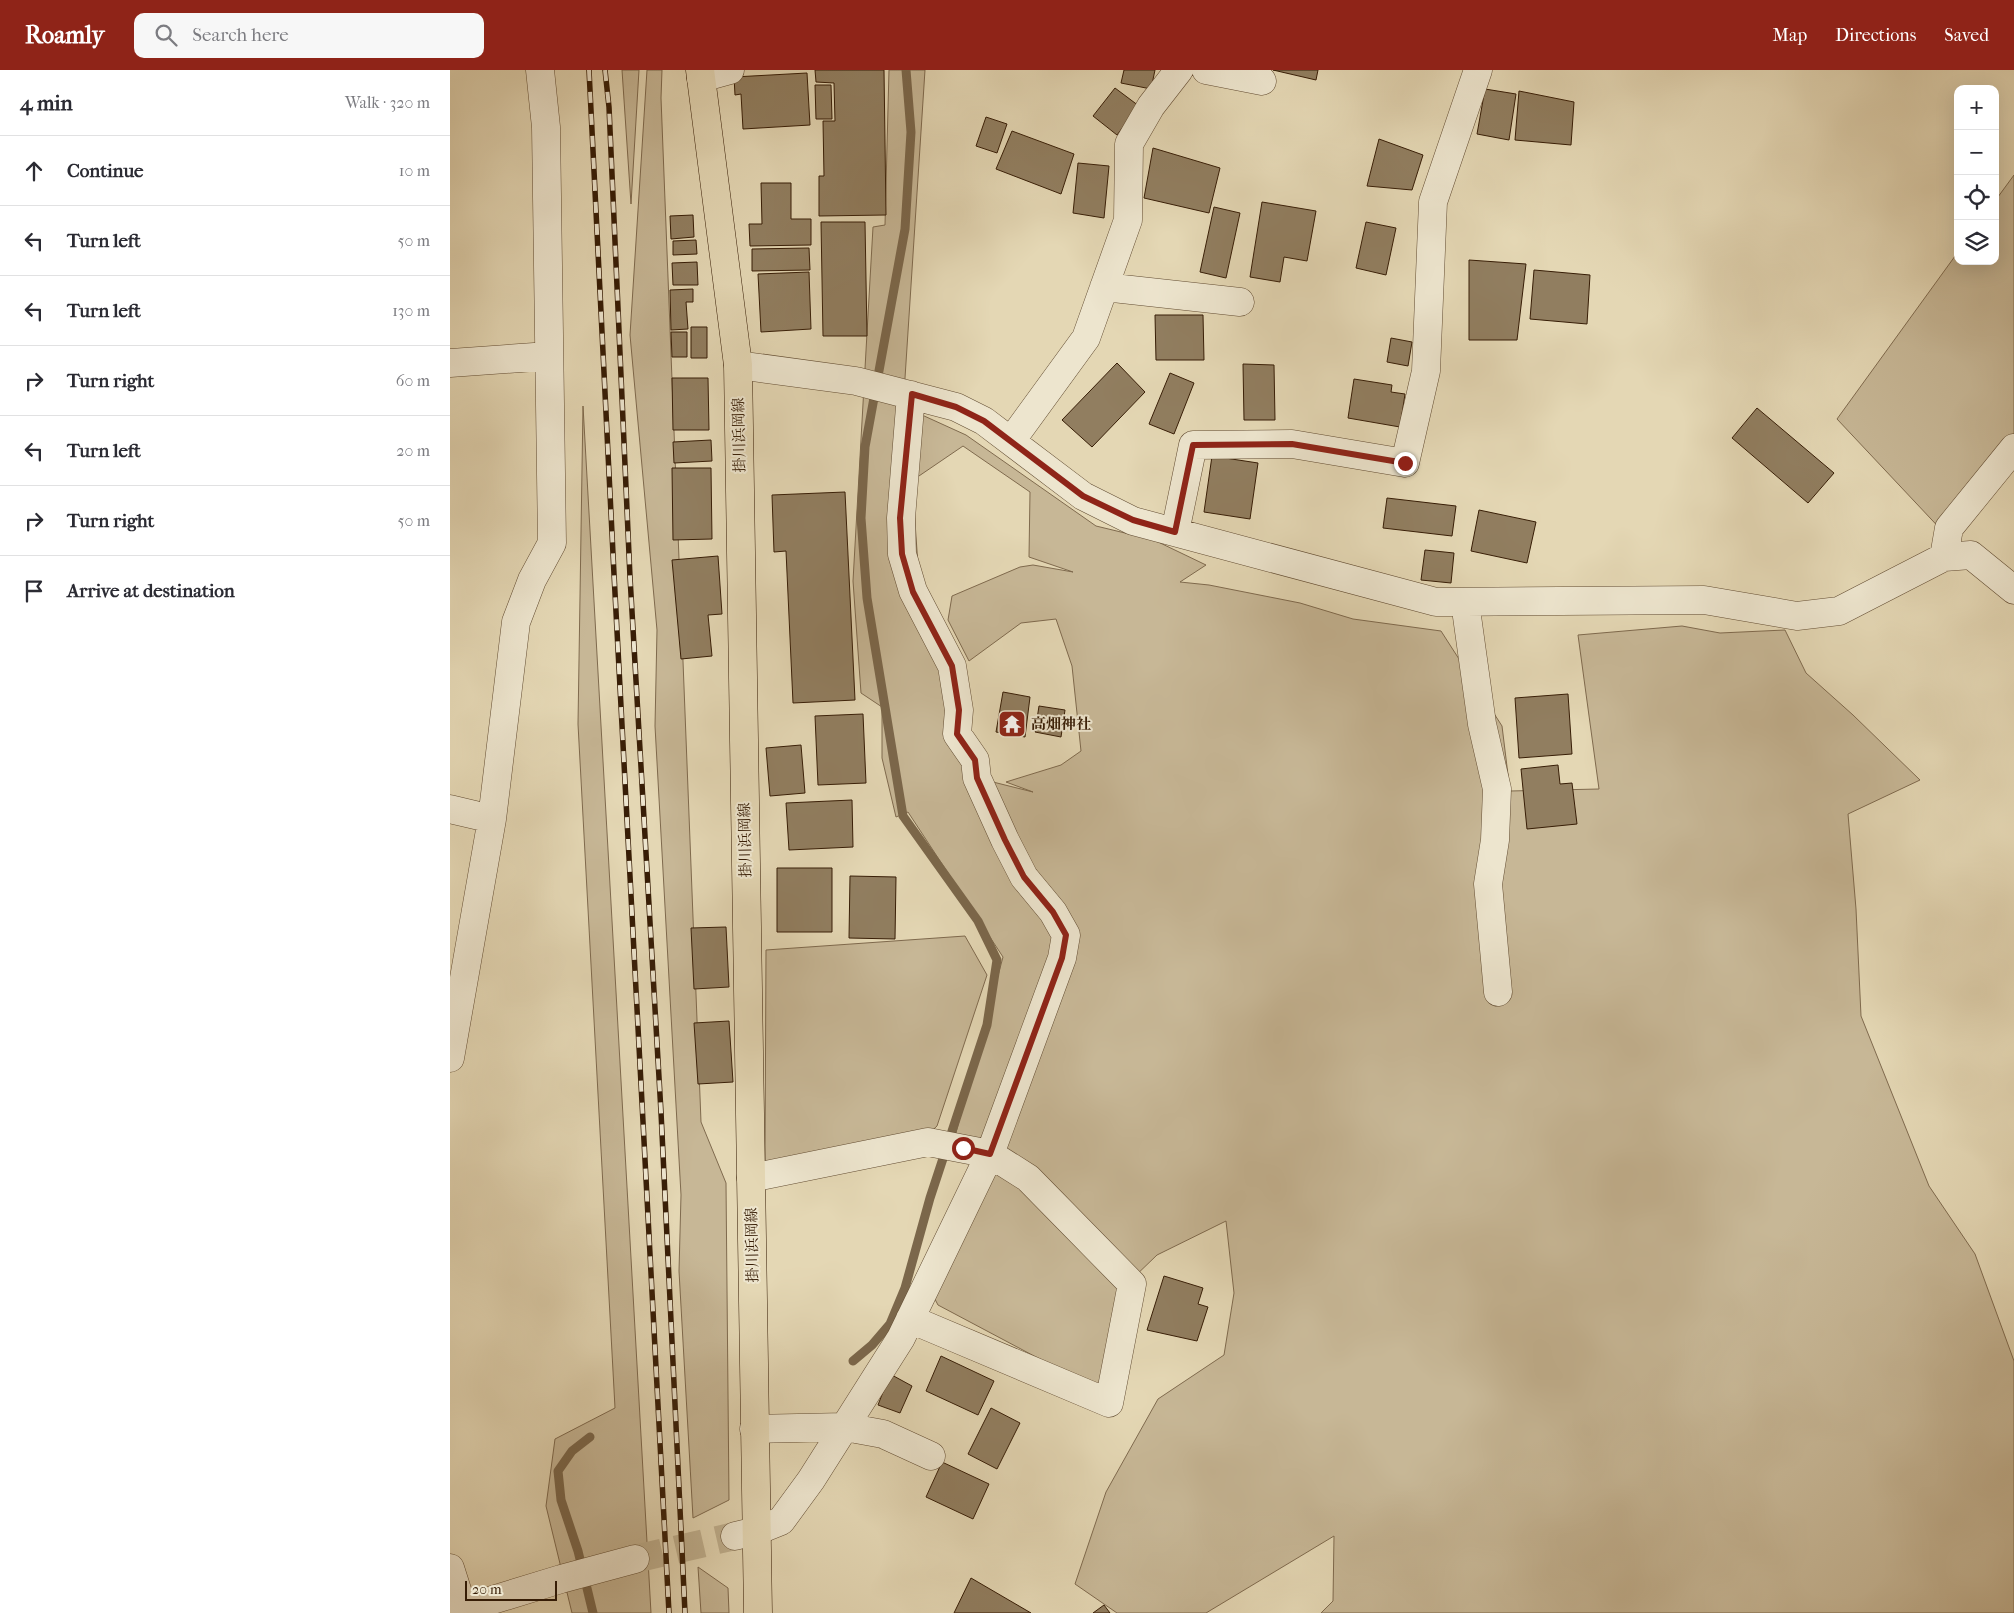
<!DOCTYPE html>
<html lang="en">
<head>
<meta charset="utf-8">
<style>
	:root { --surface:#fff; --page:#f7f7f7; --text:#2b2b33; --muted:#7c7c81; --line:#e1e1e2; --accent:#8f2418 }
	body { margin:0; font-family:"IM FELL French Canon","Noto Serif JP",serif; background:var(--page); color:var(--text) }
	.controls { position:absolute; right:15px; top:15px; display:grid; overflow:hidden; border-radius:10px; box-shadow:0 5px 20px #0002 }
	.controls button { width:45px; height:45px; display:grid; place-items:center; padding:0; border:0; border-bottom:1px solid var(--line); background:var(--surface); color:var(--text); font:25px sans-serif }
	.scale { position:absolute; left:15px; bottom:12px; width:92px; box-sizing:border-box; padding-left:5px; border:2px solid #371d06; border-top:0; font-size:14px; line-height:18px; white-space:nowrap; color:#371d06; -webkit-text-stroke:4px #ede5ce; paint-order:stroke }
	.stop { position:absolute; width:15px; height:15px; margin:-11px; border:4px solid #8f2418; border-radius:50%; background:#fff }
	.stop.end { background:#8f2418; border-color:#fff; box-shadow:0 1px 5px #0008 }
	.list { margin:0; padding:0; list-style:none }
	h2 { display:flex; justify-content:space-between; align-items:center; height:65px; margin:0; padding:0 20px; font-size:21px }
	h2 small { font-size:16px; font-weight:400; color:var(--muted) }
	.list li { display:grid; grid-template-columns:32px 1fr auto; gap:15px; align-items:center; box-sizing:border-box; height:70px; padding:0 20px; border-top:1px solid var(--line) }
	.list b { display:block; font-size:19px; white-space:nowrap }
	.list em { font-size:16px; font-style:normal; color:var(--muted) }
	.icon { flex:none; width:28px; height:28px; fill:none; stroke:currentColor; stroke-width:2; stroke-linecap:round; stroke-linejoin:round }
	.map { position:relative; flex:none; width:1564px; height:1543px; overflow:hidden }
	header { display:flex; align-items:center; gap:30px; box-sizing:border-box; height:70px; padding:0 25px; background:var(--accent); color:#fff }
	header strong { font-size:24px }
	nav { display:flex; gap:28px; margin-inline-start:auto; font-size:18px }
	.search { width:350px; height:45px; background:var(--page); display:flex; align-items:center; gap:12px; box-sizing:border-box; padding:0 18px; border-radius:10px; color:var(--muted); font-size:19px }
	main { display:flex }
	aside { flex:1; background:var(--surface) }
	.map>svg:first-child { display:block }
	.green { fill:#c7b796; stroke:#7f6a4e }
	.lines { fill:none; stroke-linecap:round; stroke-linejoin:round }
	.stream { stroke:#7b674b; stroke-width:9 }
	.building { fill:#917e60; stroke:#371d06 }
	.minor-tunnel { stroke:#c1b291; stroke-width:28; stroke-dasharray:28 14; stroke-linecap:butt }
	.minor-casing { stroke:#624c32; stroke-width:29 }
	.major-casing { stroke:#371d06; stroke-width:29 }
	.minor { stroke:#ede5ce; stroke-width:28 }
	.major { stroke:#e4d7b4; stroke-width:28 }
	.rail-casing { stroke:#371d06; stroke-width:5.5 }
	.rail { stroke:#ede5ce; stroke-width:4; stroke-dasharray:11; stroke-linecap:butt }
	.route { stroke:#8f2418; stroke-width:6 }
	.labels { text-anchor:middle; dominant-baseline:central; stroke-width:4; stroke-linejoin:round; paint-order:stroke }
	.street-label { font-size:15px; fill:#371d06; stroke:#ede5ce }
	.poi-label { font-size:15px; font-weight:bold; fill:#371d06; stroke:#ede5ce; text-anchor:start }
</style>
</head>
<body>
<header>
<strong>Roamly</strong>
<div class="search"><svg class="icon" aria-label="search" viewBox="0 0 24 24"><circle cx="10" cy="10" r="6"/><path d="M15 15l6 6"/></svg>Search here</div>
<nav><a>Map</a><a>Directions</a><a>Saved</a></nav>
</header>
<main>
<aside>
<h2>4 min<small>Walk · 320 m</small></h2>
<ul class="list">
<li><svg class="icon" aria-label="ahead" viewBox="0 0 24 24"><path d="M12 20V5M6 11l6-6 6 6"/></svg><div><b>Continue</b></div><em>10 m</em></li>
<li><svg class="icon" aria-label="left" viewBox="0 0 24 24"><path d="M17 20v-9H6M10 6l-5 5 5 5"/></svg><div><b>Turn left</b></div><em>50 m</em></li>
<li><svg class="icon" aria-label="left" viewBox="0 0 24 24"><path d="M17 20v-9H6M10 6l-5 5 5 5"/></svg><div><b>Turn left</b></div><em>130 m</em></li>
<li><svg class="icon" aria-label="right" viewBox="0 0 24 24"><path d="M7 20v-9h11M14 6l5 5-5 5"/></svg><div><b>Turn right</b></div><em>60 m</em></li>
<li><svg class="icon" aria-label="left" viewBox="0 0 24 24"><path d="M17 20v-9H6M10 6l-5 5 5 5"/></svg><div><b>Turn left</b></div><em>20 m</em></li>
<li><svg class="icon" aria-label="right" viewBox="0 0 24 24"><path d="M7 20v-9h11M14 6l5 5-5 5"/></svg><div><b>Turn right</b></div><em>50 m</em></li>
<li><svg class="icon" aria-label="arrive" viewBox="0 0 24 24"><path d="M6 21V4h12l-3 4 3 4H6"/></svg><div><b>Arrive at destination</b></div></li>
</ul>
</aside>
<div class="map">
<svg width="1564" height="1543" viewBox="0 0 1564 1543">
	<rect width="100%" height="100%" fill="#e4d7b4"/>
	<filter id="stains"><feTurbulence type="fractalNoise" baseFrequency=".004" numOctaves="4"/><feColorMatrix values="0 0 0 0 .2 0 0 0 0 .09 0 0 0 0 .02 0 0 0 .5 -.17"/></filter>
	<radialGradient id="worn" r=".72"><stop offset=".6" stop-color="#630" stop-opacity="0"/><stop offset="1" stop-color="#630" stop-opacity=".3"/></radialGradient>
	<!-- green -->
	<path class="green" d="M172 0H189L181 134Z
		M197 0H212L211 28 251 1052 276 1113 279 1430 243 1448 229 1201 231 1125 205 656 207 560 180 265Z
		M439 0H475L455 308 470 524 527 708 583 722 556 712 611 695 631 681 622 596 606 549 571 553 519 591 498 550 502 526 570 497 583 495 623 502 579 487 580 422 513 376 466 408 472 345 516 365 646 456 704 470 756 495 730 512 759 515 850 533 903 549 991 561 1052 656 1060 721 1149 719 1128 565 1232 556 1270 563 1335 560 1356 603 1403 645 1470 710 1398 744 1406 839 1411 946 1479 1116 1525 1184 1564 1291V1543H871L883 1531 884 1466 756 1543H667L625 1514 656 1422 708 1329 774 1285 784 1223 776 1151 707 1185 680 1211 667 1330 488 1235 477 1214 528 1075 504 1070 553 887 458 742 446 747 432 688V637L411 623 403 511 423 157 435 155Z
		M1564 105V377L1497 466 1387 349 1508 182V191H1545V131Z
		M133 336 201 1543H122L96 1436 105 1369 165 1338 128 654Z
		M515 866 537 905 487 1056 468 1074 315 1091 316 880Z
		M248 1497 278 1518 279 1543H251Z"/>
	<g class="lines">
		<!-- stream -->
		<path class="stream" d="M403 1291 422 1275 440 1254 455 1218 480 1128 537 955 547 890 528 851 453 746 417 528 411 448 415 377 455 159 461 62 456 0
			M140 1367 122 1381 108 1401 111 1430 128 1481 143 1543"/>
	</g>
	<!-- building -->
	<path class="building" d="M365 0H434L436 145 369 146V106H374L373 51H385L384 13 366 12Z
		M674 0H705L701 19 671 13Z
		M823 0H868L866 10Z
		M357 3 360 55 293 59 291 24 285 25 284 7Z
		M365 15H381L382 49H366Z
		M665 18 689 36 667 65 643 46Z
		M1035 19 1066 24 1059 70 1027 64Z
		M1069 21 1124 32 1121 75 1065 70Z
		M536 47 557 54 547 83 526 76Z
		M562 61 624 84 611 124 546 99Z
		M929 69 973 85 962 120 917 116Z
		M703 78 770 98 759 143 694 128Z
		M628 93 659 96 654 148 623 143Z
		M311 113H341V149H361V175L300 176 299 154H312Z
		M812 132 866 141 857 191 834 187 830 212 800 207Z
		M764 137 790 143 776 208 750 202Z
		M243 145 244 167 221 169 220 146Z
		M371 152H415L417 266H373Z
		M916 152 946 158 936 205 906 198Z
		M246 170 247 184 223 185V171Z
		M359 178 360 200 302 201V179Z
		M1019 190 1076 194 1067 270H1019Z
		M247 192 248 215H223L222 193Z
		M1084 200 1140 205 1137 254 1080 249Z
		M359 202 361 259 311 262 308 204Z
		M243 219V232H236L238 259 221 260 220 220Z
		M705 245H753L754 290H706Z
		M241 257H257V288H241Z
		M221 262H237V287H222Z
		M941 268 962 272 958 296 937 292Z
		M667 293 695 322 642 377 612 350Z
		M793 294 824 295 825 350H794Z
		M720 303 744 313 724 364 699 354Z
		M222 308H258L259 360H223Z
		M904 309 942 315 941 322 955 324 950 357 898 348Z
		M1307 338 1384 403 1358 433 1282 368Z
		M261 370 262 391 224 393 223 372Z
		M762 386 808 393 800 449 754 442Z
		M222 398H261L262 469 223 470Z
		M395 422 405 630 343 633 336 481 324 482 322 425Z
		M937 428 1006 436 1002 466 933 458Z
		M1029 440 1086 452 1077 493 1021 481Z
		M975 480 1004 483 1001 513 971 510Z
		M268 486 272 544 258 545 262 586 231 589 222 490Z
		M553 622 580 627 575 667 546 662Z
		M1118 624 1122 684 1069 688 1065 628Z
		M589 636 615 640 611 667 585 662Z
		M413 644 416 713 368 715 365 646Z
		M351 675 355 723 320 726 316 678Z
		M1108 695 1110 714 1122 713 1127 754 1077 759 1071 699Z
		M402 730 403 777 339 780 336 733Z
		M327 798H382V862H327Z
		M400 806 446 807 445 869 399 868Z
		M276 857 279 917 244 919 241 858Z
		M279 951 283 1012 248 1014 244 953Z
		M714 1206 753 1218 748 1234 758 1237 747 1271 697 1260Z
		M491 1286 544 1311 528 1345 476 1321Z
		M440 1304 462 1316 450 1343 428 1335Z
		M541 1338 570 1353 547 1399 518 1384Z
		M492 1392 539 1414 523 1449 476 1427Z
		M521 1508 581 1543H504Z
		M654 1535 660 1543H643Z"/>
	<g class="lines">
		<!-- minor-tunnel -->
		<path class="minor-tunnel" d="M185 1489 285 1466"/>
		<defs>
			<path id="minor" d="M756 0 812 11
				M251 8 280 0
				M654 217 790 232
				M0 293 99 286
				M288 295 406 311 506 337 534 351 633 426 683 451 986 532 1254 530 1347 546 1389 541 1494 487 1521 485 1564 520
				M561 371 636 268 678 150 679 74 701 36 729 0
				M725 462 743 375 842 374 955 393 976 301 983 132 1028 0
				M1494 487 1499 458 1564 378
				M1015 532 1032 654 1047 719 1045 770 1038 814 1048 922
				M0 739 42 749
				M0 988 42 749 66 552 82 510 102 473 96 57 90 0
				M301 1108 478 1072 540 1084 578 1108 682 1214 659 1333 460 1249
				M304 1359 395 1357 433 1364 481 1386
				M285 1466 306 1461 331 1451 361 1410 451 1268 540 1084 612 888 616 865 603 842 574 807 555 770 527 708 525 690 507 664 509 640 502 596 463 521 452 484 451 448 461 325
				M0 1498 13 1539
				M0 1543 111 1509 185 1489"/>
			<path id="major" d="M250 0 288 295 308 1543"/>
		</defs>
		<!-- minor casing -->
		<use href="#minor" class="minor-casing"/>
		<!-- major casing -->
		<use href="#major" class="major-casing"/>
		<!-- minor -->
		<use href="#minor" class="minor"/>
		<!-- major -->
		<use href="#major" class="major"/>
		<defs>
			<path id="rail" d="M139 0 164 504 219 1543
				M155 0 159 37 180 507 211 1042 235 1543"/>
		</defs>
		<!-- rail casing -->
		<use href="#rail" class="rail-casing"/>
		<!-- rail -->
		<use href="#rail" class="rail"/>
	</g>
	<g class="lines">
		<!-- route -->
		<path class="route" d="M513 1078 540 1084 612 888 616 865 603 842 574 807 555 770 527 708 525 690 507 664 509 640 502 596 463 522 452 484 450 448 462 324 506 337 534 351 633 426 683 450 725 462 743 375 842 374 955 393"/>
	</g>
	<!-- icons -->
	<defs>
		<symbol id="temple-square" viewBox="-11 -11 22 22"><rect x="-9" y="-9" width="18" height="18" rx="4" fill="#8f2418" stroke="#ede5ce"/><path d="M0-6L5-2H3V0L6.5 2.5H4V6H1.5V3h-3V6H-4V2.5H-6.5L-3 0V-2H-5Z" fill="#fff"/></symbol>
	</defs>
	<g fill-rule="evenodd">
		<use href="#temple-square" x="546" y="638" width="32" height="32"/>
	</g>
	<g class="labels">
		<!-- street labels -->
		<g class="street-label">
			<text transform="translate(289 365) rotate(-91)">掛川浜岡線</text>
			<text transform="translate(295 770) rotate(-91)">掛川浜岡線</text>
			<text transform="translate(302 1175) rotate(-91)">掛川浜岡線</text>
		</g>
		<!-- poi labels -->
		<g class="poi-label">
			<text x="581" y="654">高畑神社</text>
		</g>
	</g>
	<rect width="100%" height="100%" filter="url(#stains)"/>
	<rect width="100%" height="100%" fill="url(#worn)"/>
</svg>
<div class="controls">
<button>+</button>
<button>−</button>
<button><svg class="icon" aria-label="locate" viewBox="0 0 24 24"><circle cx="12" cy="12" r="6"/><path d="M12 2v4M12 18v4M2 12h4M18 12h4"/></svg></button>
<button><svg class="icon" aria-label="layers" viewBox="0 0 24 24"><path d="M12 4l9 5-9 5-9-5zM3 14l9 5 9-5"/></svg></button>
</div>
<div class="scale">20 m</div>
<div class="stop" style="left:513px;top:1078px"></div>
<div class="stop end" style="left:955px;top:393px"></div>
</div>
</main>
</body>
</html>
